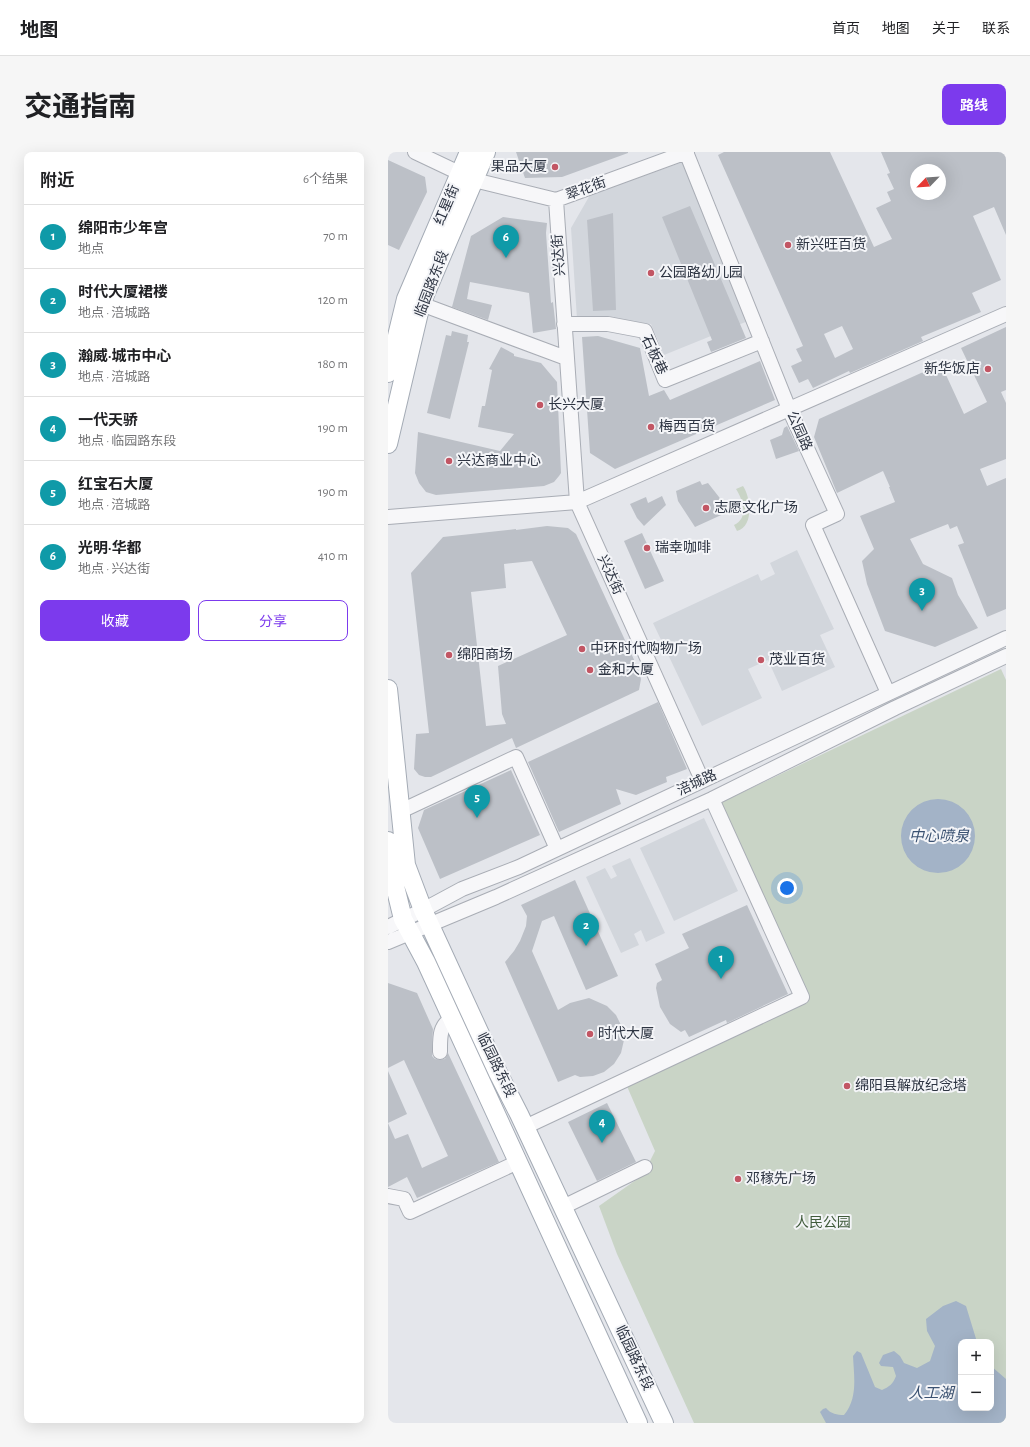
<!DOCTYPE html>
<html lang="zh">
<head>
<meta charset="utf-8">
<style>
	:root { --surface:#fff; --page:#f6f6f6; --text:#202124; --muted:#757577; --line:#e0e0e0; --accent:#7c3aed }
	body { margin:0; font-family:"Alegreya Sans","Noto Sans SC",sans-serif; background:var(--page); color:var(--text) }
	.controls { position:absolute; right:12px; bottom:12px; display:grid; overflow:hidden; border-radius:8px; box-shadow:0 4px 16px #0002 }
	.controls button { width:36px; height:36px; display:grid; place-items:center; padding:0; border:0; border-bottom:1px solid var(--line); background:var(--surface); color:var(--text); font:20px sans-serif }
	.compass { position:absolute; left:522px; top:12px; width:36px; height:36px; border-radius:50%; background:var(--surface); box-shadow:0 4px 16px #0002; rotate:245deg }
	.you { position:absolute; left:399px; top:736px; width:14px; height:14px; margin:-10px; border:3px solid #fff; border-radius:50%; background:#1a73e8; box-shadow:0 0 0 6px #1a73e833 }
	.badge { display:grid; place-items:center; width:26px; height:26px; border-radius:50%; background:var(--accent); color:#fff; font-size:13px; font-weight:700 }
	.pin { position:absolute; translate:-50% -33px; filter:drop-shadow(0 1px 2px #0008) }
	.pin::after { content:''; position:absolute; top:21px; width:14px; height:12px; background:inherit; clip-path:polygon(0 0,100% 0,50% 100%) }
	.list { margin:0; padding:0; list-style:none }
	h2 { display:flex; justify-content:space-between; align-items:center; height:52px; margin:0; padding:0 16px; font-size:17px }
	h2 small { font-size:13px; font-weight:400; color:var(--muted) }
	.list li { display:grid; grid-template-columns:26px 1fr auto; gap:12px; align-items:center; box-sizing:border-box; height:64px; padding:0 16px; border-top:1px solid var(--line) }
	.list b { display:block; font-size:15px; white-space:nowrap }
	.list p { margin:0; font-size:13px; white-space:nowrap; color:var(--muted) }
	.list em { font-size:13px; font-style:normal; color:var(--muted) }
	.actions { display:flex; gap:8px; padding:12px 16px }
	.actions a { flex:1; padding:9px 0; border:1px solid var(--accent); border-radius:8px; text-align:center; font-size:14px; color:var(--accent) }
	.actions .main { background:var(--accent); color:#fff }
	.map { position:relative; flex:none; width:618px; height:1271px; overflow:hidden; border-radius:8px }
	header { display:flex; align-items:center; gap:24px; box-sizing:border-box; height:56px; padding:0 20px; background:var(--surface); border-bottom:1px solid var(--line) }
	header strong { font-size:19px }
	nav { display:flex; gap:22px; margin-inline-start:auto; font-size:14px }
	.intro { display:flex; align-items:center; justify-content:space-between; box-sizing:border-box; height:96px; padding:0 24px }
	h1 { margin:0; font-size:28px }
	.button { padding:10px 18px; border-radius:8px; background:var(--accent); color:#fff; font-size:14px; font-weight:700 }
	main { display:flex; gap:24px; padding:0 24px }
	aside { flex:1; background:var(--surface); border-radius:8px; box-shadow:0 4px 16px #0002 }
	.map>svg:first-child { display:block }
	.built { fill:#d2d6dc }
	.green { fill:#c9d4c6; fill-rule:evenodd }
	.water { fill:#a3b3c7 }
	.building { fill:#bcc0c7; fill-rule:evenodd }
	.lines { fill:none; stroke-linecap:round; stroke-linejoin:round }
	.minor-casing { stroke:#a9adb5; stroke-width:16 }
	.major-casing { stroke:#a4abb5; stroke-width:20 }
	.minor { stroke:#f7f7f9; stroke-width:14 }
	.major { stroke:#fff; stroke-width:18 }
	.poi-dot { fill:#c25664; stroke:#f4f5f8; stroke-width:1.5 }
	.labels { text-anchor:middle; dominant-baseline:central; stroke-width:4; stroke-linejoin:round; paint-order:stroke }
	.poi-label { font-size:14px; fill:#2d3442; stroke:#f4f5f8; text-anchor:start }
	.street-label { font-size:14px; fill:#2d3442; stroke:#f4f5f8 }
	.park-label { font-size:14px; fill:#415c3c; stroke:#f4f5f8 }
	.water-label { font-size:15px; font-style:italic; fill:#3b5272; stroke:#f4f5f8 }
</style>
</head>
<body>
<header>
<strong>地图</strong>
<nav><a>首页</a><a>地图</a><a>关于</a><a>联系</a></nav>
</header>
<div class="intro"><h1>交通指南</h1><a class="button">路线</a></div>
<main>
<aside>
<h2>附近<small>6个结果</small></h2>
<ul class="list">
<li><span class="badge" style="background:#0f9aa8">1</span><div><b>绵阳市少年宫</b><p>地点</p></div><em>70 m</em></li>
<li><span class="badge" style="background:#0f9aa8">2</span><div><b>时代大厦裙楼</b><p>地点 · 涪城路</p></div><em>120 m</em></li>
<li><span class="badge" style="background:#0f9aa8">3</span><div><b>瀚威·城市中心</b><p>地点 · 涪城路</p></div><em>180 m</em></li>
<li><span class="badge" style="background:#0f9aa8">4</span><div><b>一代天骄</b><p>地点 · 临园路东段</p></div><em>190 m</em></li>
<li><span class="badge" style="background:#0f9aa8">5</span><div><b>红宝石大厦</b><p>地点 · 涪城路</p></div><em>190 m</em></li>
<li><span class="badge" style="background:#0f9aa8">6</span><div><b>光明·华都</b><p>地点 · 兴达街</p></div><em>410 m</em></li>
</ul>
<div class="actions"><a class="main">收藏</a><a>分享</a></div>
</aside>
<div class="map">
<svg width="618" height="1271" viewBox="0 0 618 1271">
	<rect width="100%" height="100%" fill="#e4e6eb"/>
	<!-- built -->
	<path class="built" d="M295 10 360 169 276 203 263 172 221 166 189 167 183 76 202 43Z
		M409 398 446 477 432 483 447 515 394 539 380 508 360 517 374 546 314 574 265 471 370 422 373 429 387 422 382 411Z
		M316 666 350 739 286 769 252 696Z
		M242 706 277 781 258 790 253 778 246 782 251 793 233 801 198 725 217 716 223 727 229 724 224 714Z"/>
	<!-- green -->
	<path class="green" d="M355 334C363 346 366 374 349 379L346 373C361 366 355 348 348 337Z
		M613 517 618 528V1271H306L229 1102 211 1054 255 1023 267 999 238 932 420 848 332 651ZM573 1190H603V1256H573Z"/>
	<!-- water -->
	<path class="water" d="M513 684a37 37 0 1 1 74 0a37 37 0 1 1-74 0Z
		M568 1149 578 1154 589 1190H573V1256H603V1214L618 1227V1271H438L432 1260 435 1257 438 1256C443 1262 449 1263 456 1263 470 1246 466 1225 465 1204L469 1199 473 1201 487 1235 494 1238C501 1235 505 1232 508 1224L505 1215 493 1214 491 1211 495 1203 506 1199 512 1204 516 1211 529 1216 542 1209 547 1194 539 1179 538 1167 555 1154Z"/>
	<!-- building -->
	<path class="building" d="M128 0H240V1L174 25 137 26Z
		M336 0H442L486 95 504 87 488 56 503 49 499 40 506 37 499 22 502 21 493 0H618V83L606 55 585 64 613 128 584 141 593 160 533 185 535 189 462 221 461 219 425 236 420 227 411 231 403 214 414 209 408 197 415 194 330 3ZM528 18H552V42H528ZM454 174 465 197 447 206 436 182Z
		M0 8 37 25 39 40 11 98 0 93Z
		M302 54 358 186 323 200 319 190 324 188 274 65Z
		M225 61 228 158 205 159 199 68Z
		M115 65 159 71 158 81 163 151 165 150 168 177 145 181 141 141 82 130 79 147 104 153 100 168 64 155 83 84Z
		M618 175V238L613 240 618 251V307L592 317 599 334 618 326V457L599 465 570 393 576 391 569 374 562 377 560 372 522 387 535 412 564 426 570 443 590 476 547 495 497 479 479 432 474 409 486 397 472 364 507 350 501 335H502L495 319 449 341 426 285 431 267 553 212 576 262 599 250 573 196Z
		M64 179 80 183 79 190H81L62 267 39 261 58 183 63 184Z
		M210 184 252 196 261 244 276 238 282 248 372 209 387 248 227 317 202 301 194 185Z
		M113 195 126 202V204L153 211 169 230 173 321 171 324 166 330 156 334 48 343 38 340 31 331 27 321 30 280 112 299 126 282 90 275 94 254H97L104 218 101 217Z
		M399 274 411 299 388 307 382 288 394 283 396 276Z
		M312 329 314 333 320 331 342 359 307 375 290 349 288 339Z
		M274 344 278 353 256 374 249 366 242 352 258 345 260 351Z
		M159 374 180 376 188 382 248 512 253 527 251 538 128 596 124 586 43 625H37L31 623 26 617 28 582 41 581 23 421 55 385 128 377V378ZM144 409 179 483 110 514 114 562 118 572 98 574 83 440 118 436 116 412Z
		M254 381 276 429 257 437 236 389Z
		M270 550 299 617 278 625 279 630 248 643 228 637 233 652 171 680 140 610Z
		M123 618 152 683 52 727 30 676 36 658Z
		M187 728 230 824 198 838 166 764 154 769 144 799 170 858 182 851 201 846 219 854 228 863 234 875 236 888 233 901 226 912 216 920 205 924 192 925 187 923 170 930 117 810 126 799 132 789 138 774 139 764 133 753Z
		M359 753 400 842 339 871 338 868 301 885 297 878 293 880 282 872 272 855 268 836 269 831 274 828 267 812 301 796 294 782Z
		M0 831 29 841 45 877 44 890V904L47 907 52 908 57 907 60 901 111 1010 29 1046 19 1025 0 1035V971L7 987 20 982 34 1016 60 1004 16 908 0 916Z
		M0 919 19 962 0 971Z
		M219 951 248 1010 209 1029 180 970Z"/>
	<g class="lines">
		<defs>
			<path id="minor" d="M27 0 86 28 168 48 299 0
				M298 0 401 257 449 362 425 373 500 541
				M168 48 189 350 314 628
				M33 152 178 206
				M176 172H220L257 179 277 228 374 189
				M0 365 189 350 618 162
				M13 659 128 605 169 697
				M0 775 35 758 74 737 131 715 618 486
				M0 790 108 745 324 647 507 556 618 504
				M52 900C52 887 51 873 64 867
				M137 975 414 845 324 647
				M0 1044 16 1047 22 1060 130 1010
				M175 1055 257 1015"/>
			<path id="major" d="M0 221 18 147 81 0
				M0 292 33 152 98 0
				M0 537 18 713 35 758 110 921 131 962 276 1271
				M0 689 4 722 15 767 38 810 250 1271"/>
		</defs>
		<!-- minor casing -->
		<use href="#minor" class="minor-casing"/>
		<!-- major casing -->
		<use href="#major" class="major-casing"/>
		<!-- minor -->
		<use href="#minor" class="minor"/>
		<!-- major -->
		<use href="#major" class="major"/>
	</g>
	<!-- markers -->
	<g class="poi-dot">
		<circle cx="167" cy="15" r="4"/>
		<circle cx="400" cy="93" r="4"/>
		<circle cx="263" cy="121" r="4"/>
		<circle cx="600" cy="217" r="4"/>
		<circle cx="152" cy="253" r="4"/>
		<circle cx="263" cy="275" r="4"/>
		<circle cx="61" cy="309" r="4"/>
		<circle cx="318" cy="356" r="4"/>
		<circle cx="259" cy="396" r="4"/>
		<circle cx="194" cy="497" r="4"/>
		<circle cx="61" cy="503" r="4"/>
		<circle cx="373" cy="508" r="4"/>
		<circle cx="202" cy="518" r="4"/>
		<circle cx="202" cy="882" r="4"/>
		<circle cx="459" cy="934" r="4"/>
		<circle cx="350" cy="1027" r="4"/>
	</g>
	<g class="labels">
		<!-- poi labels -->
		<g class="poi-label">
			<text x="159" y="15" text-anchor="end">果品大厦</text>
			<text x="408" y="93">新兴旺百货</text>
			<text x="271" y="121">公园路幼儿园</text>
			<text x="592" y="217" text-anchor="end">新华饭店</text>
			<text x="160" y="253">长兴大厦</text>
			<text x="271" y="275">梅西百货</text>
			<text x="69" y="309">兴达商业中心</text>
			<text x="326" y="356">志愿文化广场</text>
			<text x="267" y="396">瑞幸咖啡</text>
			<text x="202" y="497">中环时代购物广场</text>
			<text x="69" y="503">绵阳商场</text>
			<text x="381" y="508">茂业百货</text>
			<text x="210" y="518">金和大厦</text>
			<text x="210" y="882">时代大厦</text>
			<text x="467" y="934">绵阳县解放纪念塔</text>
			<text x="358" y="1027">邓稼先广场</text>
		</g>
		<!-- street labels -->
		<g class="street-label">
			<text transform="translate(198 37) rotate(-20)">翠花街</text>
			<text transform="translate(59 53) rotate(-67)">红星街</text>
			<text transform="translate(171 103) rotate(-94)">兴达街</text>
			<text transform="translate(44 132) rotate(-69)">临园路东段</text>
			<text transform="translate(266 203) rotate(65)">石板巷</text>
			<text transform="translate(411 279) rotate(66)">公园路</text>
			<text transform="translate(222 423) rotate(65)">兴达街</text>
			<text transform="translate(309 631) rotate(-25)">涪城路</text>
			<text transform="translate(108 913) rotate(64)">临园路东段</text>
			<text transform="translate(246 1206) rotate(65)">临园路东段</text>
		</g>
		<!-- park labels -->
		<g class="park-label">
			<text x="435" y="1071">人民公园</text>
		</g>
		<!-- water labels -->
		<g class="water-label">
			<text x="551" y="684">中心喷泉</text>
			<text x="543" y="1241">人工湖</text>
		</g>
	</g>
</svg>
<div class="controls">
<button>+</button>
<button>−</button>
</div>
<svg class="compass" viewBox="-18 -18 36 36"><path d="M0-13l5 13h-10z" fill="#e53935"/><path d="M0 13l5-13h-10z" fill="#757577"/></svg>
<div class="you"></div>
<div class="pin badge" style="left:333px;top:827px;background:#0f9aa8">1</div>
<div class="pin badge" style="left:198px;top:794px;background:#0f9aa8">2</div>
<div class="pin badge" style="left:534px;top:459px;background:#0f9aa8">3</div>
<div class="pin badge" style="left:214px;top:991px;background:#0f9aa8">4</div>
<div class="pin badge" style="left:89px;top:666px;background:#0f9aa8">5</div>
<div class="pin badge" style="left:118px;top:106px;background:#0f9aa8">6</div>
</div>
</main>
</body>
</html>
